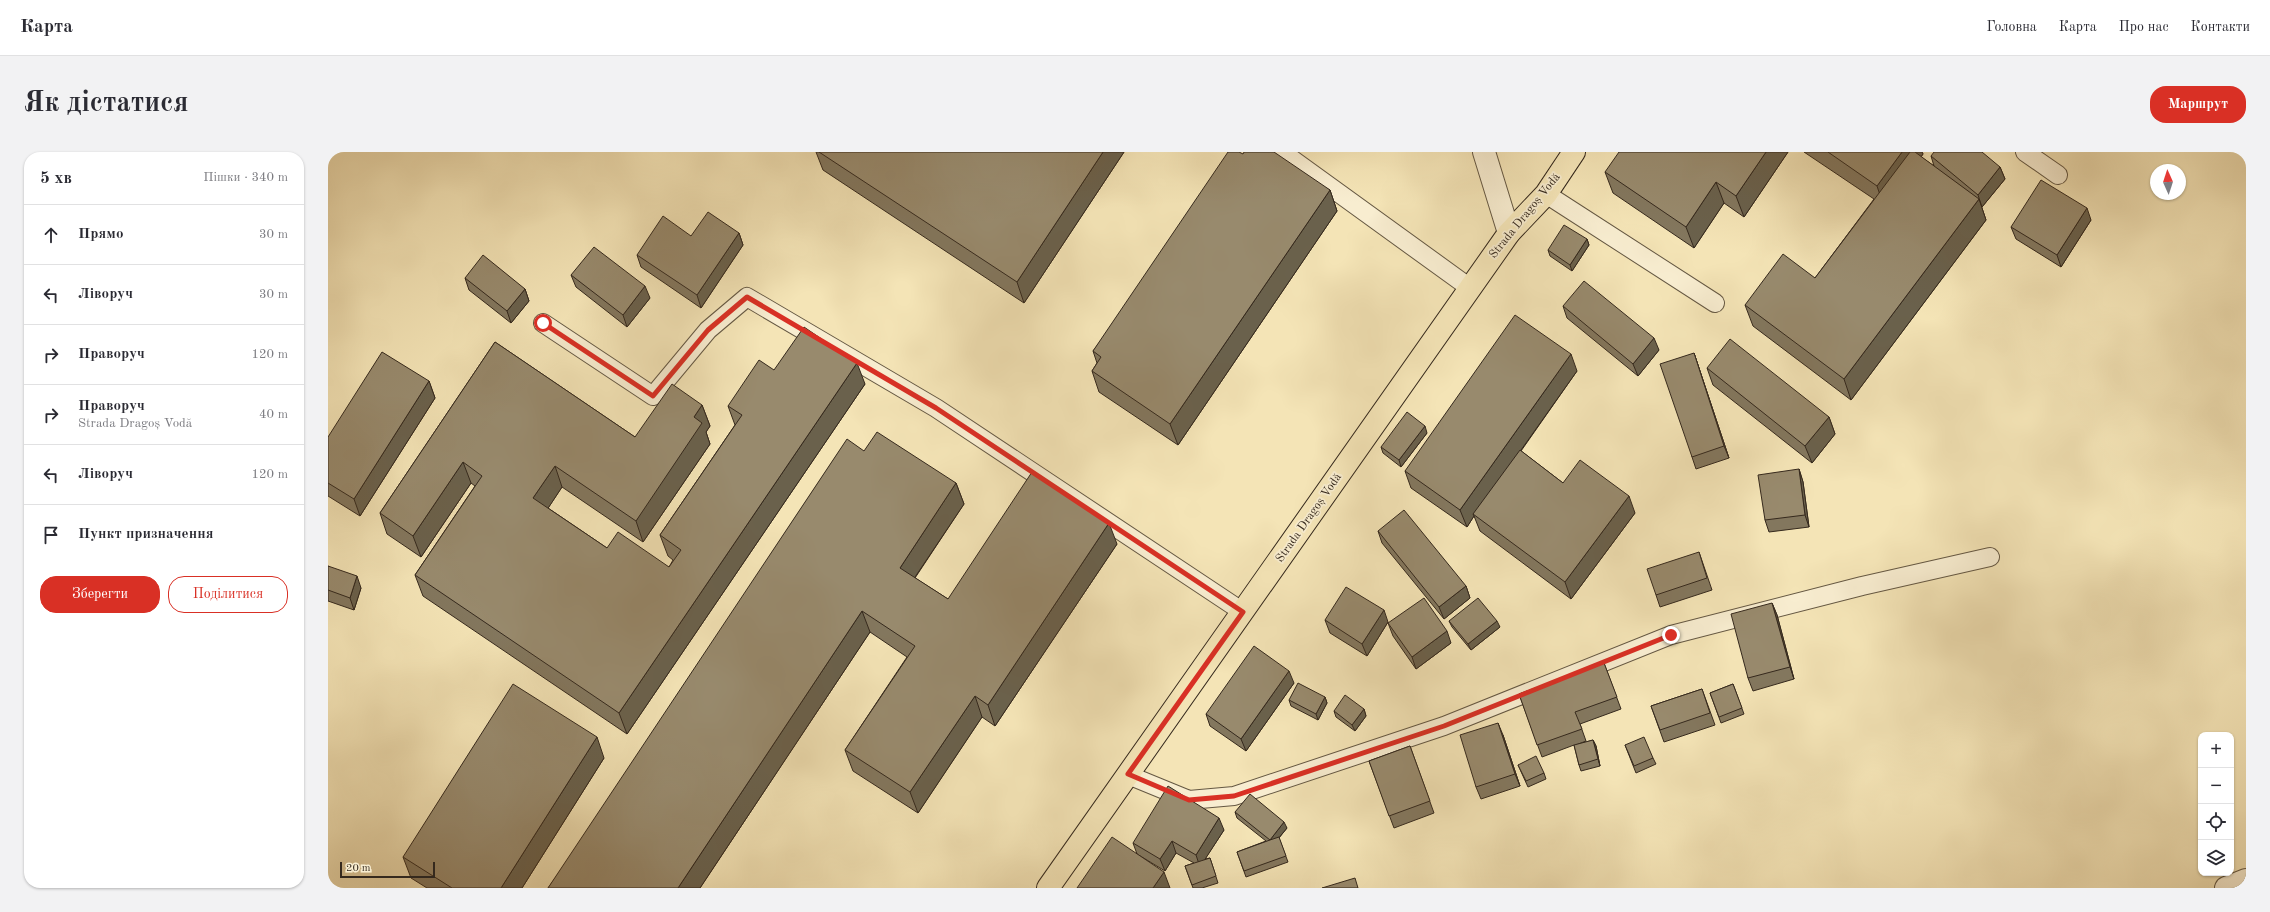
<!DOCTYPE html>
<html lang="uk">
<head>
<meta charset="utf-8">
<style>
	:root { --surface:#fff; --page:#f2f2f3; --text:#2b2b33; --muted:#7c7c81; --line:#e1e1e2; --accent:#d93025 }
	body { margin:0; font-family:"Old Standard TT",serif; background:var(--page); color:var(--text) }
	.controls { position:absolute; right:12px; bottom:12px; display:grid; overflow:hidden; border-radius:8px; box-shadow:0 1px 3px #0004 }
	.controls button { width:36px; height:36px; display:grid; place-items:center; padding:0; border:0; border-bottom:1px solid var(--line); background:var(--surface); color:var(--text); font:20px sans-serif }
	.compass { position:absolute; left:1822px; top:12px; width:36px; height:36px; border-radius:50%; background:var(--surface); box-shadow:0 1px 3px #0004; rotate:357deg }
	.scale { position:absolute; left:12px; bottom:10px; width:95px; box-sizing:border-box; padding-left:4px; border:2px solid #35291d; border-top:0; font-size:11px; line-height:14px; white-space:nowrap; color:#35291d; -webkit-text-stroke:3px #f8edd0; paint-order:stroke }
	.stop { position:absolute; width:12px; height:12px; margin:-9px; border:3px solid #d93025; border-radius:50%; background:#fff }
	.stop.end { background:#d93025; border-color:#fff; box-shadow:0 1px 4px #0008 }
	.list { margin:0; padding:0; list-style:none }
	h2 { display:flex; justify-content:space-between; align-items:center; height:52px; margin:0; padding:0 16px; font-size:17px }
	h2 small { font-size:13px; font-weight:400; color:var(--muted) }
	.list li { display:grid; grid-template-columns:26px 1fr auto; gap:12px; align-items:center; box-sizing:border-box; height:60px; padding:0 16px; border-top:1px solid var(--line) }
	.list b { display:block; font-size:15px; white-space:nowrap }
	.list p { margin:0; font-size:13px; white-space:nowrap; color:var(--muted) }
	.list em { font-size:13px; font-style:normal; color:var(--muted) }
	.actions { display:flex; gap:8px; padding:12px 16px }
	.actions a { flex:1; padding:9px 0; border:1px solid var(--accent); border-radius:16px; text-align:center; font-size:14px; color:var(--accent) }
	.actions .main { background:var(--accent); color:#fff }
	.icon { flex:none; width:22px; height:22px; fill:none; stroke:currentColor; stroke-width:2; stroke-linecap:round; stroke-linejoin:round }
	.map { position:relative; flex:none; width:1918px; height:736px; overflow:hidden; border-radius:16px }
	header { display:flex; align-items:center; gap:24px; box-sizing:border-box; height:56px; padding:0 20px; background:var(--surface); border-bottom:1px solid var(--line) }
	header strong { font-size:19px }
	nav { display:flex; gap:22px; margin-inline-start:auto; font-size:14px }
	.intro { display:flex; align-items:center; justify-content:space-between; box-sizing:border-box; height:96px; padding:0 24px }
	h1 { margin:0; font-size:28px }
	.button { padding:10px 18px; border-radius:16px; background:var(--accent); color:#fff; font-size:14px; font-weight:700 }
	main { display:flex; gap:24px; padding:0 24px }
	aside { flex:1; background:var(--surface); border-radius:16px; box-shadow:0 1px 3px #0004 }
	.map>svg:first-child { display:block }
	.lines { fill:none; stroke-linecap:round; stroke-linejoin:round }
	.lane-casing { stroke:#655843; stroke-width:20 }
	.street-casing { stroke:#655843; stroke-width:24 }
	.primary-casing { stroke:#35291d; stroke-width:24 }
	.lane { stroke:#f8edd0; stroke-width:18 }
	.street { stroke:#f8edd0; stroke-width:22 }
	.primary { stroke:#f4e4b6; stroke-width:22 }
	.wall { fill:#83775e; stroke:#35291d }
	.shaded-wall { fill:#6a614c; stroke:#35291d }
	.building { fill:#988a6d; stroke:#35291d }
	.route { stroke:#d93025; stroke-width:5 }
	.labels { text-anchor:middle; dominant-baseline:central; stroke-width:3.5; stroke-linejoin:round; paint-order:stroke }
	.street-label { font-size:12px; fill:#35291d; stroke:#f8edd0 }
</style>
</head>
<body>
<header>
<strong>Карта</strong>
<nav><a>Головна</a><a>Карта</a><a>Про нас</a><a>Контакти</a></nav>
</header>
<div class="intro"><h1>Як дістатися</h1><a class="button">Маршрут</a></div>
<main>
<aside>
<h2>5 хв<small>Пішки · 340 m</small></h2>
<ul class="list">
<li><svg class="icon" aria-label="ahead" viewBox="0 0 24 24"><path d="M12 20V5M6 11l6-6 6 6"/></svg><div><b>Прямо</b></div><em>30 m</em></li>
<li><svg class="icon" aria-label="left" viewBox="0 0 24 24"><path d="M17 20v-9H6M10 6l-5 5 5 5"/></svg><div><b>Ліворуч</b></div><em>30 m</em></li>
<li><svg class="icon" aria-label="right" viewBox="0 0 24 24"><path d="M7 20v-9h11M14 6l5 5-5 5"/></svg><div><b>Праворуч</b></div><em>120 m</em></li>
<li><svg class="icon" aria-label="right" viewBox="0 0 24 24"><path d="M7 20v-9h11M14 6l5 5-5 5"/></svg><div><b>Праворуч</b><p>Strada Dragoș Vodă</p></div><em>40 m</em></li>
<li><svg class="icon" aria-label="left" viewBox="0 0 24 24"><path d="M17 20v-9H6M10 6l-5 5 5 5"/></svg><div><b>Ліворуч</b></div><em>120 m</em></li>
<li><svg class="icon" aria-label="arrive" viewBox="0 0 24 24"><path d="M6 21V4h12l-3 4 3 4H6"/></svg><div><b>Пункт призначення</b></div></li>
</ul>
<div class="actions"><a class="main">Зберегти</a><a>Поділитися</a></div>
</aside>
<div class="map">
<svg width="1918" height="736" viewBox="0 0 1918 736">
	<rect width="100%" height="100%" fill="#f4e4b6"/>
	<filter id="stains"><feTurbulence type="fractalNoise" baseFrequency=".005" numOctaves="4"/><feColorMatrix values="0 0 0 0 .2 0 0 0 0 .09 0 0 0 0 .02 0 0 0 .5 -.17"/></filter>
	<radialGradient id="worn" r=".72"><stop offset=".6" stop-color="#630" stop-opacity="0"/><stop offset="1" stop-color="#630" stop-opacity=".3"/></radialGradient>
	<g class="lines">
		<defs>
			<path id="lane" d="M954 0 1142 136
				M1697 0 1730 23
				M1218 42 1387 151
				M215 171 325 244 380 178 419 145 608 256 915 460
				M800 623 861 648 906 644 1116 574 1343 483 1534 434 1662 405"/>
			<path id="street" d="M1156 0 1181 81
				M1898 736 1918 728"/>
			<path id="primary" d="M720 736 1181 81 1218 42 1246 0"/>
		</defs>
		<!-- lane casing -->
		<use href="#lane" class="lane-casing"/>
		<!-- street casing -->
		<use href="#street" class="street-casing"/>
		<!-- primary casing -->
		<use href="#primary" class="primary-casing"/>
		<!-- lane -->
		<use href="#lane" class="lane"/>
		<!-- street -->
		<use href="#street" class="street"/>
		<!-- primary -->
		<use href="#primary" class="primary"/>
	</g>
	<!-- wall -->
	<path class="wall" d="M488 0H796L696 151 495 18Z
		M1460 0 1416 65 1396 51 1366 96 1285 41 1277 20Z
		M1476 0H1594L1595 2 1593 5 1606 14 1603 4 1672 15 1677 27 1654 55 1653 53 1658 68 1523 248 1425 174 1417 153 1487 126 1546 47Z
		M915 2 1002 38 1009 59 850 293 771 240 764 219 769 211 765 199Z
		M1763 68 1733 115 1688 87 1683 75Z
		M411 81 415 93 373 156 313 115 309 103 363 84Z
		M1259 87 1261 93 1244 119 1222 104 1220 98Z
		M243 123 322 146 299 175 248 135Z
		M137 126 197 137 201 149 183 171 141 138Z
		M1235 154 1331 198 1310 224 1239 166Z
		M167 190 307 285 374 253 382 274 378 280 382 292 315 390 234 335 220 356 279 396 341 415 345 408 340 404 332 383 407 273 400 254 446 218 537 232 299 582 95 444 87 423 147 334 143 331 93 405 59 382 52 361Z
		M1366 201 1401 306 1368 317 1364 305Z
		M1379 216 1501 265 1507 282 1484 311 1385 233Z
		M1249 219 1193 299 1235 331 1307 361 1243 447 1152 379 1146 364 1139 375 1083 336 1077 319Z
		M101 229 107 246 32 364 0 344V285Z
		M1099 281 1073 315 1055 301 1053 295Z
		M536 299 628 331 636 352 587 426 620 447 789 392 667 574 654 565 590 661 525 619 517 598 579 505 542 480 372 736H220Z
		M1471 317 1475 330 1481 375 1441 380 1437 368Z
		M1050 379 1138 434 1142 446 1116 467 1054 391Z
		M1371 400 1384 438 1332 455 1328 443Z
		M0 414 33 436 26 458 0 449Z
		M1444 451 1449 463 1466 527 1425 539 1420 526Z
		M997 468 1060 470 1039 504 1002 481Z
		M1121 469 1172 475 1143 498 1124 475Z
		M1060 471 1123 491 1088 517 1065 484Z
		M1276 511 1293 557 1252 572 1258 589 1248 593 1265 588 1268 594 1272 614 1253 619 1251 613 1246 593 1214 605 1191 542Z
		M966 531 918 599 882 574 878 562Z
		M1405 532 1416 562 1393 571 1382 541Z
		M1374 537 1387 573 1336 590 1323 554Z
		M997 545 999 551 990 568 963 554 961 548Z
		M1036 557 1038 564 1027 579 1008 565 1006 559Z
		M1175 583 1192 634 1153 647 1148 635Z
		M1297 593 1325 606 1328 612 1308 621Z
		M1082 594 1106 661 1066 676 1041 609Z
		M276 606 194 736H99L83 726 75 705Z
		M1190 613 1216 621 1218 627 1200 635Z
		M907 660 959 676 951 686 960 710 918 725 909 700 938 689 909 666Z
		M896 678 877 707 882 706 890 731 874 736H865L857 714 866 711 848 701 837 719 809 702 805 691Z"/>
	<!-- shaded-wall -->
	<path class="shaded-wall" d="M775 0H796L696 151 689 130Z
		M1438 0H1460L1416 65 1408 44Z
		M1574 0H1594L1595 2 1556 55 1549 34Z
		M1672 15 1677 27 1654 55 1650 43Z
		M1388 30 1396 51 1366 96 1358 75Z
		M1002 38 1009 59 850 293 842 272Z
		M1651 47 1658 68 1523 248 1516 227Z
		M1759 56 1763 68 1733 115 1729 103Z
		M411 81 415 93 373 156 369 143Z
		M1259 87 1261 93 1244 119 1242 113Z
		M317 134 322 146 299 175 295 163Z
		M197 137 201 149 183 171 179 159Z
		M1326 186 1331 198 1310 224 1305 212Z
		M1366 201 1401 306 1396 294Z
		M1243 202 1249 219 1147 363 1145 362 1146 364 1139 375 1132 358Z
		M529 211 537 232 299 582 291 561Z
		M101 229 107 246 32 364 26 347Z
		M374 253 382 274 378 280 382 292 315 390 308 369 366 265Z
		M1501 265 1507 282 1484 311 1477 294Z
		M1097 274 1099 281 1073 315 1071 308Z
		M135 310 143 331 93 405 85 384Z
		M227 314 234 335 213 367 205 346Z
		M1471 317 1475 330 1481 375 1477 363Z
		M628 331 636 352 579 437 572 416Z
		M1301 344 1307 361 1243 447 1237 430Z
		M781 371 789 392 667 574 660 553Z
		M29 424 33 436 26 458 22 446Z
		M1138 434 1142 446 1116 467 1111 455Z
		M1444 451 1449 463 1466 527 1462 515Z
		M1056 458 1060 470 1039 504 1034 492Z
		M534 459 542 480 372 736H350Z
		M1169 469 1172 475 1143 498 1140 492Z
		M1119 479 1123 491 1088 517 1084 505Z
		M961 519 966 531 918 599 913 587Z
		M647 544 654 565 590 661 582 640Z
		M997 545 999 551 990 568 988 562Z
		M1036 557 1038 564 1027 579 1024 573Z
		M1170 571 1175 583 1192 634 1187 622Z
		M269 585 276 606 194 736H173Z
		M1265 588 1268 594 1272 614 1270 607Z
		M891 666 896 678 872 715 868 703Z
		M956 670 959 676 944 694 942 688Z
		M844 689 848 701 837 719 832 707Z
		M836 720 842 736H825Z"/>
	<!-- building -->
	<path class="building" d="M491 0H775L689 130Z
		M900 0H911L915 2 916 0H946L1002 38 842 272 764 219 773 205 765 199Z
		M1291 0H1438L1408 44 1388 30 1358 75 1277 20Z
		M1500 0H1574L1549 34Z
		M1582 0H1587L1651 47 1516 227 1417 153 1455 102 1487 126Z
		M1606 0H1654L1672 15 1650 43 1603 4Z
		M1713 28 1759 56 1729 103 1683 75Z
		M380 60 411 81 369 143 309 103 335 64 363 84Z
		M1236 73 1259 87 1242 113 1220 98Z
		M266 95 317 134 295 163 243 123Z
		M155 103 197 137 179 159 137 126Z
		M1256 129 1326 186 1305 212 1235 154Z
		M1187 163 1243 202 1132 358 1077 319Z
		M476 175 529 211 291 561 87 423 154 324 135 310 85 384 52 361 167 190 307 285 344 232 374 253 366 265 374 271 308 369 227 314 205 346 279 396 290 380 341 415 353 398 332 383 414 263 400 254 431 208 446 218Z
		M1402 187 1501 265 1477 294 1379 216Z
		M54 200 101 229 26 347 0 331V285Z
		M1366 201 1396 294 1364 305 1332 212Z
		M1079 260 1097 274 1071 308 1053 295Z
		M549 280 628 331 572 416 620 447 704 320 781 371 660 553 647 544 582 640 517 598 587 494 534 459 350 736H220L519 287 536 299Z
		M1192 298 1235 331 1252 308 1301 344 1237 430 1145 362Z
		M1471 317 1477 363 1437 368 1430 323Z
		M1076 358 1138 434 1111 455 1050 379Z
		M1371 400 1379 426 1328 443 1319 417Z
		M0 414 29 424 22 446 0 438Z
		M1018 435 1056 458 1034 492 997 468Z
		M1096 446 1119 479 1084 505 1060 471Z
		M1150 446 1169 469 1140 492 1121 469Z
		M1444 451 1462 515 1420 526 1403 462Z
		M926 494 961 519 913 587 878 562Z
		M1276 511 1289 545 1247 560 1254 577 1209 593 1191 542Z
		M970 531 997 545 988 562 961 548Z
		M185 532 269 585 173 736H124L75 705Z
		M1405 532 1414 556 1391 565 1382 541Z
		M1374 537 1382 561 1332 578 1323 554Z
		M1017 543 1036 557 1024 573 1006 559Z
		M1170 571 1187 622 1148 635 1132 583Z
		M1316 585 1325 606 1306 614 1297 593Z
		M1265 588 1270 607 1251 613 1246 593Z
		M1082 594 1102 649 1061 664 1041 609Z
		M1208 604 1216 621 1198 629 1190 613Z
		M840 634 891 666 868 703 844 689 832 707 805 691Z
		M922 642 956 670 942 688 951 685 958 704 916 719 909 700 942 688 907 660Z
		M784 685 836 720 825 736H749Z
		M882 706 888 724 864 733 857 714Z
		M1027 726 1030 736H994Z"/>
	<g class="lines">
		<!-- route -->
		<path class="route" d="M215 171 325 244 380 178 419 145 608 256 915 460 800 622 861 648 906 644 1116 574 1343 483"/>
	</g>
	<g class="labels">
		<!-- street labels -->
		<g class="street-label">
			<text transform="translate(1197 64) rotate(-51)">Strada Dragoș Vodă</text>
			<text transform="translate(981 366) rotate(-55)">Strada Dragoș Vodă</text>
		</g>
	</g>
	<rect width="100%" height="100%" filter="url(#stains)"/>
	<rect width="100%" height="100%" fill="url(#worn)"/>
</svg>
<div class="controls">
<button>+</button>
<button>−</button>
<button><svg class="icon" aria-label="locate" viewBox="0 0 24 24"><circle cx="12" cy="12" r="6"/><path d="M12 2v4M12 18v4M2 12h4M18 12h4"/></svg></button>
<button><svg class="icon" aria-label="layers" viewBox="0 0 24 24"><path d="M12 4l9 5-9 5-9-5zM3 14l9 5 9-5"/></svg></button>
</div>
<svg class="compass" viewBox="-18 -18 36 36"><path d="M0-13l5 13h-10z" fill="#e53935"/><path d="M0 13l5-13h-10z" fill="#7c7c81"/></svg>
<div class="scale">20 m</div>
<div class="stop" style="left:215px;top:171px"></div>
<div class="stop end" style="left:1343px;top:483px"></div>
</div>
</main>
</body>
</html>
